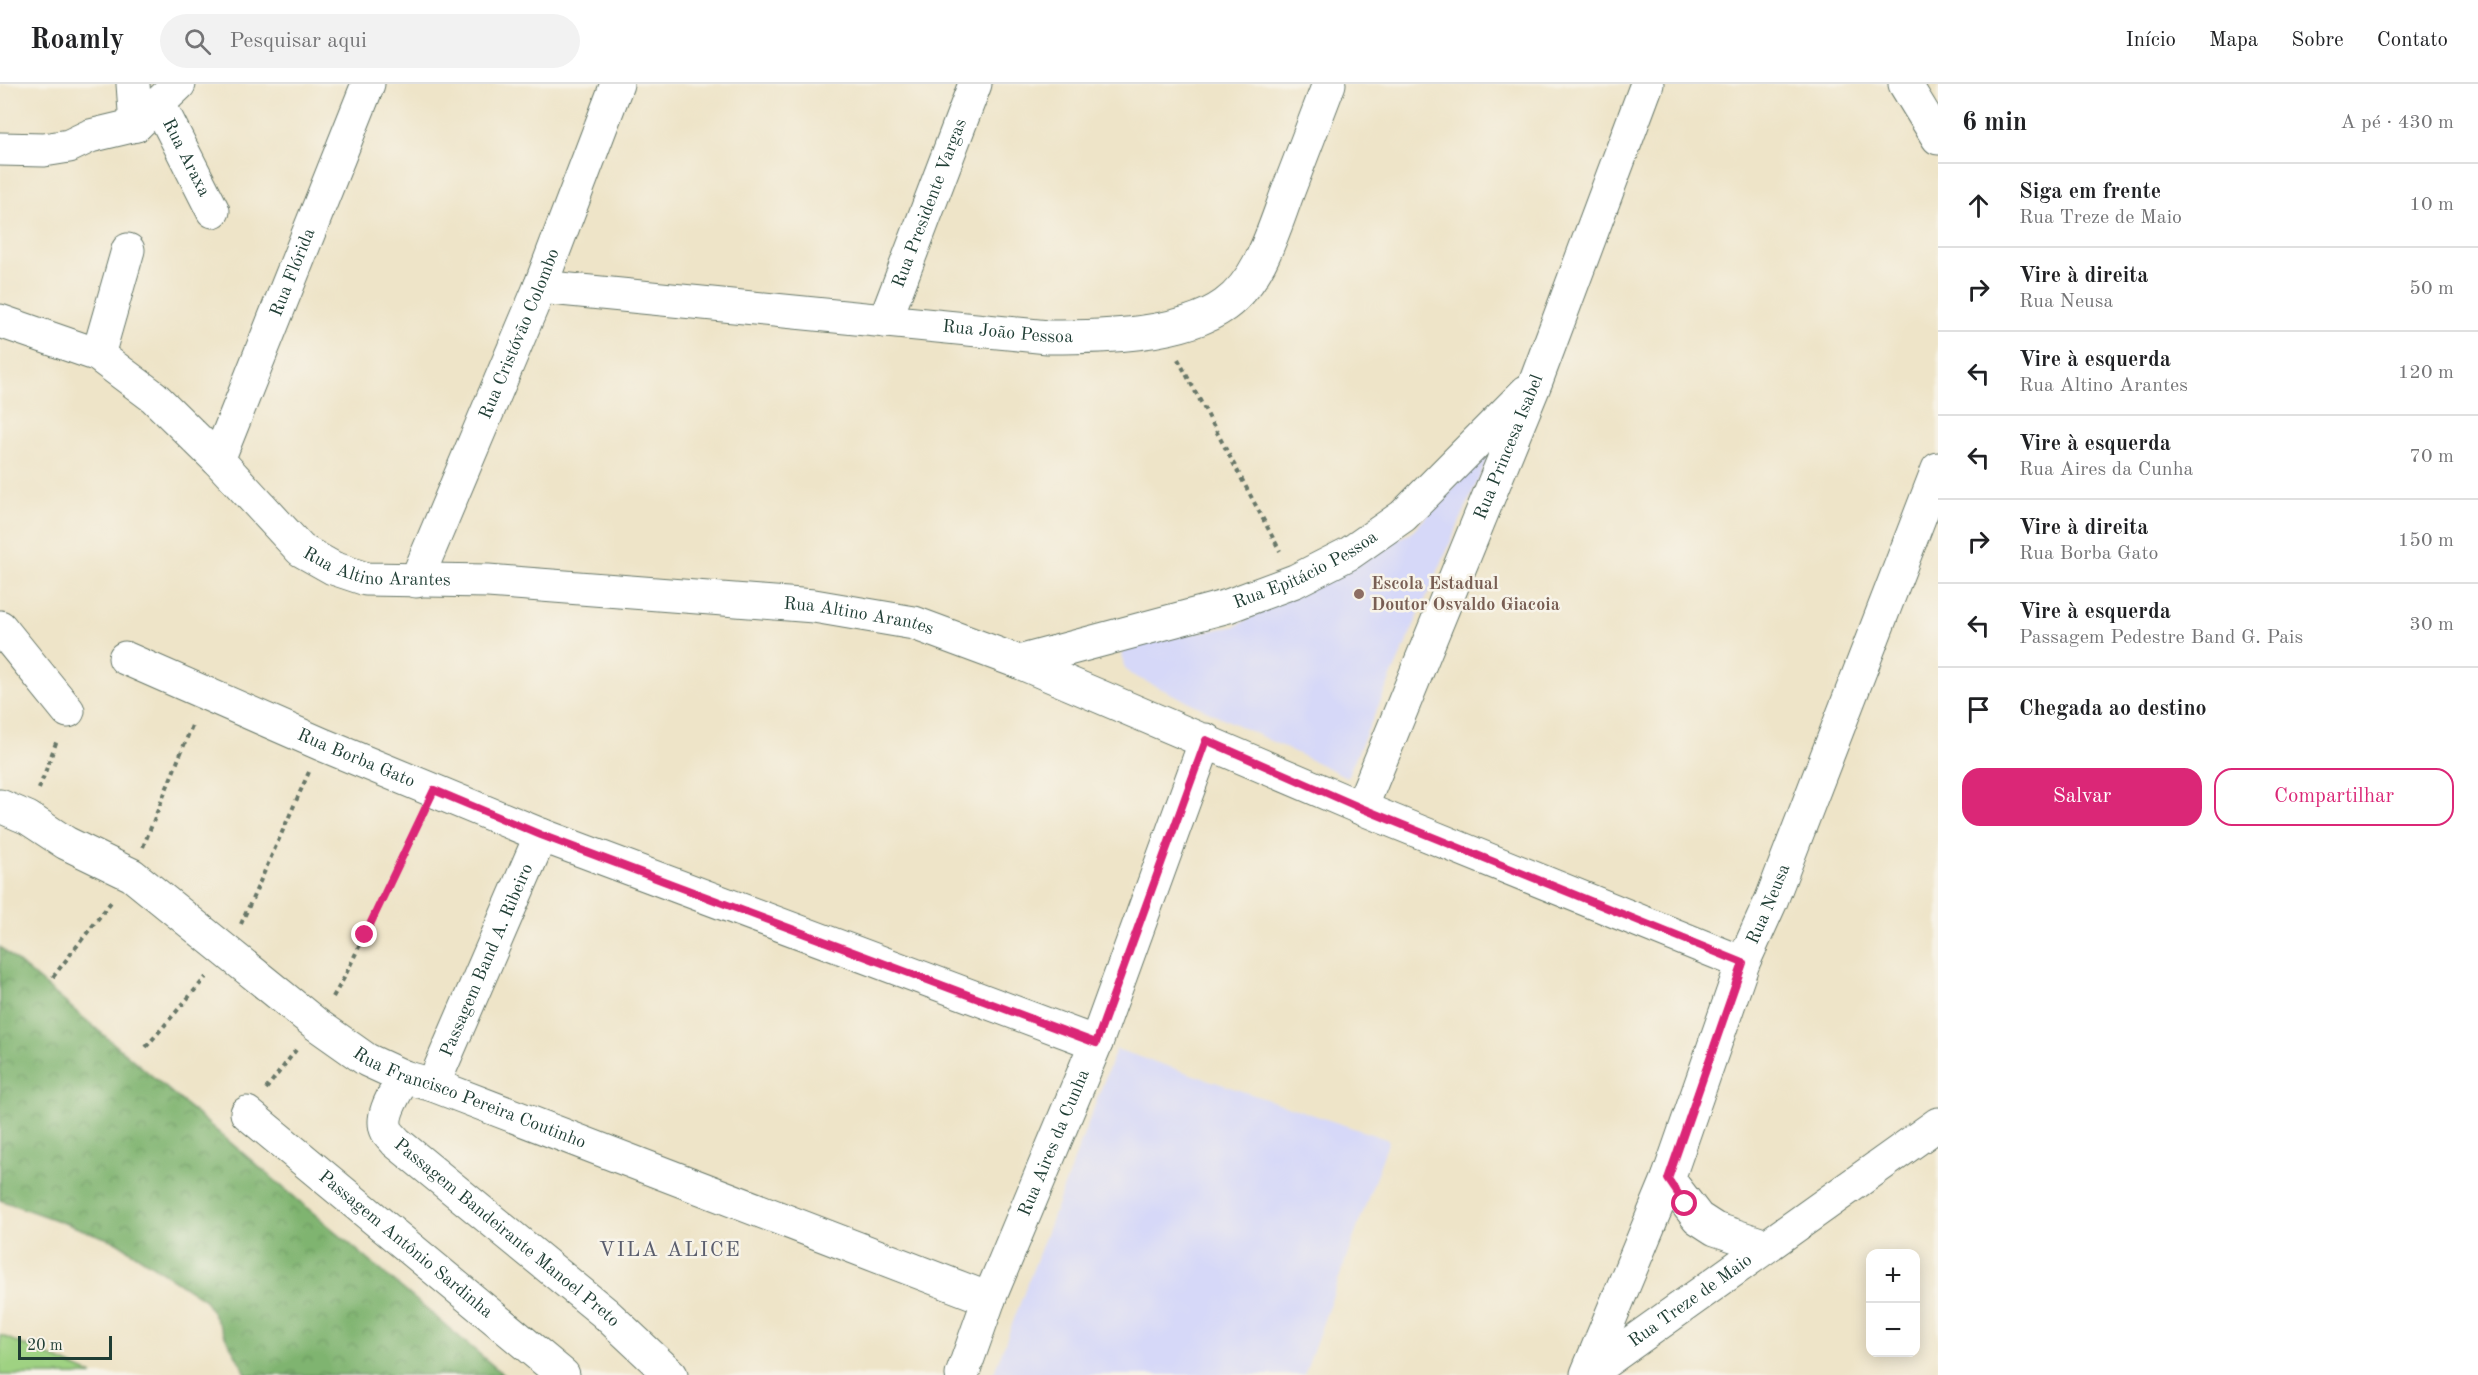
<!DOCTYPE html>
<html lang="pt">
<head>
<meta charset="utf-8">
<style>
	:root { --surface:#fff; --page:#f2f2f2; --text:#202124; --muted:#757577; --line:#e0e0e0; --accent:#db2777 }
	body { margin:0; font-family:"Old Standard TT",serif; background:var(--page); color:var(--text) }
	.controls { position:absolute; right:18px; bottom:18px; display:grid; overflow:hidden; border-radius:12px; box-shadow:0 3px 15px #0003 }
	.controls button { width:54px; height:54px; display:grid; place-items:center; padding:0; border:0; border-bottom:2px solid var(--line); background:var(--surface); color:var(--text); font:30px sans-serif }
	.scale { position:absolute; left:18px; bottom:15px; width:94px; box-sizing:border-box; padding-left:6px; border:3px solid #1f3d34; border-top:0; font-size:16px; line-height:21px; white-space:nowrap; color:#1f3d34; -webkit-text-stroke:4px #f7f3e8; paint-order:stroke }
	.stop { position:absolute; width:18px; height:18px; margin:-14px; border:4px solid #db2777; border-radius:50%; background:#fff }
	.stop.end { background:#db2777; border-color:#fff; box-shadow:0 2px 6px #0008 }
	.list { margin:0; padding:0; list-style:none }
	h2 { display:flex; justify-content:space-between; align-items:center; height:78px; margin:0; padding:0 24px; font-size:26px }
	h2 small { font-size:20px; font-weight:400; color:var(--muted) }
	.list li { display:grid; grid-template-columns:39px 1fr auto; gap:18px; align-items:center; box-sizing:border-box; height:84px; padding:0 24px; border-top:2px solid var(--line) }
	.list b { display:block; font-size:22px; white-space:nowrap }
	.list p { margin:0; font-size:20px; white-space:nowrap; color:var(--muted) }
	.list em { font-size:20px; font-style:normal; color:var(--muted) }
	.actions { display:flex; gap:12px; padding:18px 24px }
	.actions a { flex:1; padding:14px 0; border:2px solid var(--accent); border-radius:18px; text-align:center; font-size:21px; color:var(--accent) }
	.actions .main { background:var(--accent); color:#fff }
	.icon { flex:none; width:33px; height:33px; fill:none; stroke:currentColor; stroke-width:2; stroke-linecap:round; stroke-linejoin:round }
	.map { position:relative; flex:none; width:1938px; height:1291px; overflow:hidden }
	header { display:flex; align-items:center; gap:36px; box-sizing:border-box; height:84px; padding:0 30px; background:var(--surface); border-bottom:2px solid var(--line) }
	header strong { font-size:28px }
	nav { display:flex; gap:33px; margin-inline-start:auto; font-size:21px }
	.search { width:420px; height:54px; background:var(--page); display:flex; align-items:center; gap:15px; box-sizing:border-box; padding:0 21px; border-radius:33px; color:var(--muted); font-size:22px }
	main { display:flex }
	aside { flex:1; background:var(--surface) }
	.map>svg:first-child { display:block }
	.built { fill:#d6d8f8 }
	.forest { fill:url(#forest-crowns); stroke:#4f7852; stroke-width:1.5 }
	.garden { fill:#9fd282; stroke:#5f885b; stroke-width:1.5 }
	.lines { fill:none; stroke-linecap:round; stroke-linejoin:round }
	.minor-casing { stroke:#677768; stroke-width:35 }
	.path { stroke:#677768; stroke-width:4; stroke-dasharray:4.5 4.5; stroke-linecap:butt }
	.minor { stroke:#fff; stroke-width:33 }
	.route { stroke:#db2777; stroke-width:8 }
	.education-dot { fill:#8d6e63; stroke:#f7f3e8; stroke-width:2 }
	.labels { text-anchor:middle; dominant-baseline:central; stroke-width:5; stroke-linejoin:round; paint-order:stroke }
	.street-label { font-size:18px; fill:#1f3d34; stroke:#f7f3e8 }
	.education-label { font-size:18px; font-weight:bold; fill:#785e54; stroke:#f7f3e8; text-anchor:start }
	.quarter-label { font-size:21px; letter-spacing:1.5px; fill:#5b5e6d; stroke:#f7f3e8 }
</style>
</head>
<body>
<header>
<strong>Roamly</strong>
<div class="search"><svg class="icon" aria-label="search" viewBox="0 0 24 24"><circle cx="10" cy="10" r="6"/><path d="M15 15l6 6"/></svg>Pesquisar aqui</div>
<nav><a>Início</a><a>Mapa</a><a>Sobre</a><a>Contato</a></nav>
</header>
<main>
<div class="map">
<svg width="1938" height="1291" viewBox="0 0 1938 1291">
	<defs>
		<pattern id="forest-crowns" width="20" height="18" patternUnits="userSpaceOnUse" patternTransform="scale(1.5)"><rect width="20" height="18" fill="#7fb470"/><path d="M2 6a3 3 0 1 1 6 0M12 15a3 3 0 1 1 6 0" fill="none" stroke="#67945d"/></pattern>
	</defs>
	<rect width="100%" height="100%" fill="#f7f3e8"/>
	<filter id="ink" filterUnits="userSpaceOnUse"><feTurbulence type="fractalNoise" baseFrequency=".0167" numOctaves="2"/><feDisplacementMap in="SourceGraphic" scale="12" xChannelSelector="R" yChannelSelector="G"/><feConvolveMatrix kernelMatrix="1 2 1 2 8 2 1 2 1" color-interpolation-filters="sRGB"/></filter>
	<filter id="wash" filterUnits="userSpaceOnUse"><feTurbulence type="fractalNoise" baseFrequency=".008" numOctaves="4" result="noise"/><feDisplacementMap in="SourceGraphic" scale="24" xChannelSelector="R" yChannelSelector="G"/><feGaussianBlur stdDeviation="1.35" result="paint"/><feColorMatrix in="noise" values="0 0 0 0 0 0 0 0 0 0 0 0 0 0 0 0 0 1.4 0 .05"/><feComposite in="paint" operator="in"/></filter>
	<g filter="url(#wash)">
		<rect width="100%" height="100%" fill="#eee4c8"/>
		<!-- built -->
		<path class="built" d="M1494 360 1347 693 1130 590 1124 582 1122 571 1126 561 1236 542 1346 477 1411 449Z
			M1116 965 1389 1056 1304 1291H993Z"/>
		<!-- forest -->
		<path class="forest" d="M0 863 504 1291H247L205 1216 117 1158 0 1116Z"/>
		<!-- garden -->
		<path class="garden" d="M0 1251 93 1291H0Z"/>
	</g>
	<g filter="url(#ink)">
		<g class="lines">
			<defs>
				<g id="minor">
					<path d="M133 0 136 41"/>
					<path d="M1905 0 1938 54"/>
					<path id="s1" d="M159 20 213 127"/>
					<path d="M0 65 44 66 69 62 90 52 136 41 179 0"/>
					<path id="s2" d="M540 203 1048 253C1100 253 1182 252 1225 221 1262 194 1274 143 1290 102 1303 68 1316 34 1329 0"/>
					<path id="s3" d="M0 237 98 271 154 313 218 376 301 466 333 484 366 495 488 497 814 522 914 539 1019 578 1361 724 1743 879"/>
					<path id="s4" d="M885 237 975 0"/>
					<path d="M98 271 128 166"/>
					<path id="s5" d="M218 376 368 0"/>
					<path id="s6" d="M416 497 540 203 617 0"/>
					<path d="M0 543 68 627"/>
					<path id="s7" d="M125 574 321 660 541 751 1096 959"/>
					<path id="s8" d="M1019 578 1228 522 1295 497 1350 469 1403 432 1526 308"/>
					<path id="s9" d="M0 722 28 734 66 759 132 791 316 940 367 976 404 993 433 1001 989 1215"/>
					<path id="s10" d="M1361 724 1536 297 1647 0"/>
					<path id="s11" d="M404 993C397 1007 379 1031 387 1047 389 1051 394 1055 396 1058L605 1229 671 1291"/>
					<path id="s12" d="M433 1001 541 751"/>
					<path id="s13" d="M247 1029 563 1291"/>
					<path d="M1668 1095 1698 1134 1715 1145 1766 1162"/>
					<path id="s14" d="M1587 1290 1668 1095 1743 879 1771 817 1938 385"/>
					<path id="s15" d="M1588 1290 1938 1040"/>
					<path id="s16" d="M962 1291 989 1215 1096 959 1206 656"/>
				</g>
			</defs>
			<!-- minor casing -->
			<use href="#minor" class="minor-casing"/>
			<!-- path -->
			<path class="path" d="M1178 275 1280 467
				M39 705 57 656
				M143 763 193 639
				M241 840 309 688
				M53 893 111 818
				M333 913 344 894 421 734
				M146 963 206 893
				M266 1005 296 966"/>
			<!-- minor -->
			<use href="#minor" class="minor"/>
		</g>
	</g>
	<g class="lines" filter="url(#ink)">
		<!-- route -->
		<path class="route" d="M365 851 434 706 541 751 1096 959 1206 656 1361 724 1743 879 1668 1095 1685 1120"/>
	</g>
	<!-- markers -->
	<circle class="education-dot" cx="1359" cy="510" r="6"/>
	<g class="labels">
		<!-- street labels -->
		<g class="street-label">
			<text stroke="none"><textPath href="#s1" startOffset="60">Rua Araxa</textPath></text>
			<text stroke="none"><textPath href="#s4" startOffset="126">Rua Presidente Vargas</textPath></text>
			<text stroke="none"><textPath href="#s5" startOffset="202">Rua Flórida</textPath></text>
			<text stroke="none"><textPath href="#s2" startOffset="470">Rua João Pessoa</textPath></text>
			<text stroke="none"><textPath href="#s6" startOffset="268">Rua Cristóvão Colombo</textPath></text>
			<text stroke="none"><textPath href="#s10" startOffset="390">Rua Princesa Isabel</textPath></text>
			<text stroke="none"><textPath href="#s3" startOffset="466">Rua Altino Arantes</textPath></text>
			<text stroke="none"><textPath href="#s8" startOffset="302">Rua Epitácio Pessoa</textPath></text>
			<text stroke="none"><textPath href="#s3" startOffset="952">Rua Altino Arantes</textPath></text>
			<text stroke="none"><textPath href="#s7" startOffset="252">Rua Borba Gato</textPath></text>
			<text stroke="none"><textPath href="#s14" startOffset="504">Rua Neusa</textPath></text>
			<text stroke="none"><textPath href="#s12" startOffset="136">Passagem Band A. Ribeiro</textPath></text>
			<text stroke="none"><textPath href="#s9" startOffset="558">Rua Francisco Pereira Coutinho</textPath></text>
			<text stroke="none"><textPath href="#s16" startOffset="250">Rua Aires da Cunha</textPath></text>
			<text stroke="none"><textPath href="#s11" startOffset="216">Passagem Bandeirante Manoel Preto</textPath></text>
			<text stroke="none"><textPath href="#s13" startOffset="206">Passagem Antônio Sardinha</textPath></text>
			<text stroke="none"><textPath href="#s15" startOffset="126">Rua Treze de Maio</textPath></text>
		</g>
		<!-- education labels -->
		<g class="education-label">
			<text x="1371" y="500">Escola Estadual<tspan x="1371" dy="21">Doutor Osvaldo Giacoia</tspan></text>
		</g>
		<!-- quarter labels -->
		<g class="quarter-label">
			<text x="670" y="1166">VILA ALICE</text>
		</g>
	</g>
</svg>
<div class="controls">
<button>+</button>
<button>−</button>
</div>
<div class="scale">20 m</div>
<div class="stop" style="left:1685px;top:1120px"></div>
<div class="stop end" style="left:365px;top:851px"></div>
</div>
<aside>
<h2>6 min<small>A pé · 430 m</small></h2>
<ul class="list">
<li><svg class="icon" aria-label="ahead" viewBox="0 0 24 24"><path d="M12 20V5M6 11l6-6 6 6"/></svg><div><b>Siga em frente</b><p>Rua Treze de Maio</p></div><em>10 m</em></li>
<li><svg class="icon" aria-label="right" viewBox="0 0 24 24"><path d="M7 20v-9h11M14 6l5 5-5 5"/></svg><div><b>Vire à direita</b><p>Rua Neusa</p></div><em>50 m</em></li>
<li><svg class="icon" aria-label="left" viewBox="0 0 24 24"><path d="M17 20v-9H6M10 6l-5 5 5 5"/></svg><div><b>Vire à esquerda</b><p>Rua Altino Arantes</p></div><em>120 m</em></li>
<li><svg class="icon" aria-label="left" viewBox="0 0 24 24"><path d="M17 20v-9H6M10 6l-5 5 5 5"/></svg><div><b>Vire à esquerda</b><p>Rua Aires da Cunha</p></div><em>70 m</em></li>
<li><svg class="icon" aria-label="right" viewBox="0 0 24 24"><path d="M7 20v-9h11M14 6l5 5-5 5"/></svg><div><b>Vire à direita</b><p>Rua Borba Gato</p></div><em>150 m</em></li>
<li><svg class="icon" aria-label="left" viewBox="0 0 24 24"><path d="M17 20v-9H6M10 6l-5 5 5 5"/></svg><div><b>Vire à esquerda</b><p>Passagem Pedestre Band G. Pais</p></div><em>30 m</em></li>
<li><svg class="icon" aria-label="arrive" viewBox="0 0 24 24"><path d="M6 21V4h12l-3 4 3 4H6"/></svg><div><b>Chegada ao destino</b></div></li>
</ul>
<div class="actions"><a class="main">Salvar</a><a>Compartilhar</a></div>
</aside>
</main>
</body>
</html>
